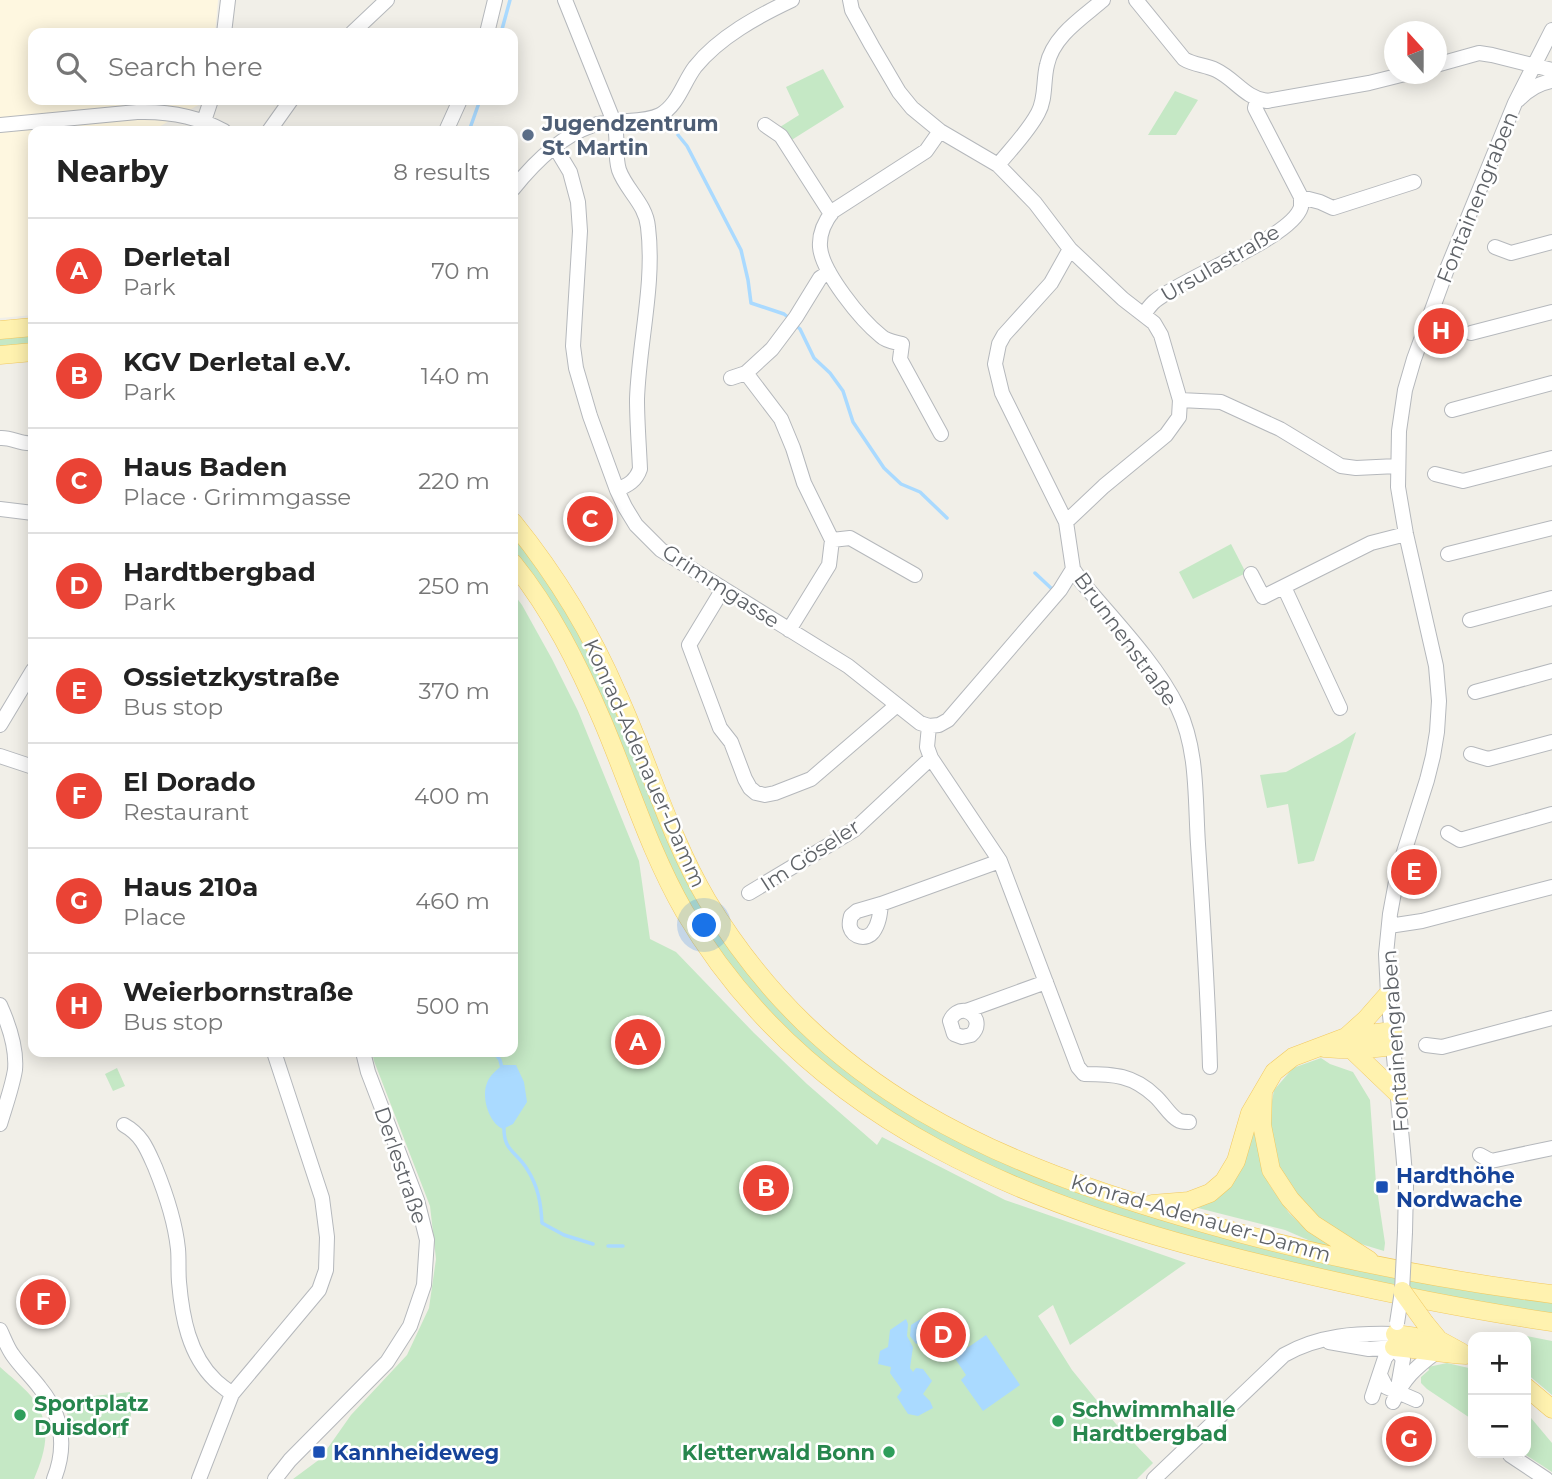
<!DOCTYPE html>
<html lang="en">
<head>
<meta charset="utf-8">
<style>
	:root { --surface:#fff; --page:#f6f6f6; --text:#222; --muted:#767676; --line:#e0e0e0; --accent:#ea4335 }
	body { margin:0; font-family:Montserrat,sans-serif; background:var(--page); color:var(--text) }
	.controls { position:absolute; right:21px; bottom:21px; display:grid; overflow:hidden; border-radius:14px; box-shadow:0 4px 18px #0003 }
	.controls button { width:63px; height:63px; display:grid; place-items:center; padding:0; border:0; border-bottom:2px solid var(--line); background:var(--surface); color:var(--text); font:35px sans-serif }
	.compass { position:absolute; left:1384px; top:21px; width:63px; height:63px; border-radius:50%; background:var(--surface); box-shadow:0 4px 18px #0003; rotate:339deg }
	.you { position:absolute; left:705px; top:926px; width:24px; height:24px; margin:-18px; border:5px solid #fff; border-radius:50%; background:#1a73e8; box-shadow:0 0 0 10px #1a73e833 }
	.badge { display:grid; place-items:center; width:46px; height:46px; border-radius:50%; background:var(--accent); color:#fff; font-size:23px; font-weight:700 }
	.pin { position:absolute; translate:-50% -50%; border:4px solid #fff; box-shadow:0 2px 7px #0006 }
	.list { margin:0; padding:0; list-style:none }
	h2 { display:flex; justify-content:space-between; align-items:center; height:91px; margin:0; padding:0 28px; font-size:30px }
	h2 small { font-size:23px; font-weight:400; color:var(--muted) }
	.list li { display:grid; grid-template-columns:46px 1fr auto; gap:21px; align-items:center; box-sizing:border-box; height:105px; padding:0 28px; border-top:2px solid var(--line) }
	.list b { display:block; font-size:26px; white-space:nowrap }
	.list p { margin:0; font-size:23px; white-space:nowrap; color:var(--muted) }
	.list em { font-size:23px; font-style:normal; color:var(--muted) }
	.icon { flex:none; width:38px; height:38px; fill:none; stroke:currentColor; stroke-width:2; stroke-linecap:round; stroke-linejoin:round }
	.map { position:relative; flex:none; width:1552px; height:1479px; overflow:hidden }
	.search { position:absolute; background:var(--surface); box-shadow:0 4px 18px #0003; left:28px; top:28px; width:490px; height:77px; display:flex; align-items:center; gap:18px; box-sizing:border-box; padding:0 24px; border-radius:14px; color:var(--muted); font-size:26px }
	.panel { position:absolute; background:var(--surface); box-shadow:0 4px 18px #0003; left:28px; top:126px; width:490px; height:931px; border-radius:14px }
	.map>svg:first-child { display:block }
	.commercial { fill:#fef7e0 }
	.green { fill:#c5e8c5 }
	.water { fill:#aadaff }
	.lines { fill:none; stroke-linecap:round; stroke-linejoin:round }
	.stream { stroke:#aadaff; stroke-width:3.5 }
	.minor-casing { stroke:#b5b8bc; stroke-width:16 }
	.major-casing { stroke:#f2c960; stroke-width:19 }
	.minor { stroke:#fff; stroke-width:14 }
	.major { stroke:#fff2af; stroke-width:18 }
	.minor-bridge-casing { stroke:#b5b8bc; stroke-width:16; stroke-linecap:butt }
	.major-bridge-casing { stroke:#f2c960; stroke-width:19; stroke-linecap:butt }
	.minor-bridge { stroke:#fff; stroke-width:14 }
	.major-bridge { stroke:#fff2af; stroke-width:18 }
	.service-dot { fill:#5c6f8a; stroke:#fff; stroke-width:2.5 }
	.transit-dot { fill:#1a4fb4; stroke:#fff; stroke-width:2.5 }
	.leisure-dot { fill:#2e9e5b; stroke:#fff; stroke-width:2.5 }
	.labels { text-anchor:middle; dominant-baseline:central; stroke-width:5; stroke-linejoin:round; paint-order:stroke }
	.service-label { font-size:21px; font-weight:bold; fill:#4e5e75; stroke:#fff; text-anchor:start }
	.street-label { font-size:21px; fill:#5f6368; stroke:#fff }
	.transit-label { font-size:21px; font-weight:bold; fill:#164399; stroke:#fff; text-anchor:start }
	.leisure-label { font-size:21px; font-weight:bold; fill:#27864d; stroke:#fff; text-anchor:start }
</style>
</head>
<body>
<div class="map">
<svg width="1552" height="1479" viewBox="0 0 1552 1479">
	<rect width="100%" height="100%" fill="#f1efe8"/>
	<!-- commercial -->
	<path class="commercial" d="M0 0H218L215 33H33V100H203L202 103 155 129 154 131H33V315L0 318Z"/>
	<!-- green -->
	<path class="green" d="M823 69 844 107 790 141 780 127 799 115 786 87Z
		M1175 91 1198 100 1176 135H1148Z
		M33 334V344L0 347V337Z
		M513 535C536 563 559 594 576 626 605 680 627 736 650 792 669 837 687 883 713 924 851 1141 1096 1211 1333 1261 1406 1276 1478 1294 1552 1303V1314L1425 1293 1218 1246 1102 1212 995 1170 901 1121 821 1064 750 992 702 926 679 885 531 574 513 551Z
		M1231 544 1246 573 1193 599 1179 572Z
		M513 593 522 605 552 659 578 711 639 861 650 939 676 952 754 1033 807 1084 877 1145 882 1137 1005 1200 1186 1263 1070 1345 1053 1305 1038 1316 1072 1370 1116 1424 1153 1463 1137 1479H293L320 1459 351 1415 407 1355 429 1308 436 1259 430 1206 374 1061 372 1052H513Z
		M1356 732 1314 861 1298 864 1288 804 1267 808 1260 775 1286 772 1340 743Z
		M1321 1058 1330 1064 1353 1072 1370 1100 1376 1183 1385 1243 1384 1251 1351 1241 1317 1220 1296 1197 1276 1164 1268 1123 1274 1090 1293 1068Z
		M117 1068 125 1086 113 1091 105 1074Z
		M1256 1118 1259 1149 1269 1184 1289 1213 1305 1228 1341 1249 1322 1246 1285 1230 1194 1207 1205 1201Z
		M1521 1335 1552 1341V1395L1526 1373V1337H1520Z
		M1447 1363 1473 1369V1420L1427 1389 1421 1383V1377L1429 1370 1428 1367Z
		M0 1367C10 1376 30 1392 36 1403 52 1429 45 1453 34 1479H0Z
		M130 1392 131 1415 124 1438 88 1436 72 1432 66 1410 94 1396Z
		M1526 1412 1552 1443V1472L1523 1453H1526Z"/>
	<!-- water -->
	<path class="water" d="M502 1065H516L524 1082 527 1102 513 1124 503 1129C489 1123 481 1097 487 1083 489 1076 497 1070 502 1065Z
		M935 1310 957 1319 966 1334 954 1343 951 1338 938 1335 916 1344 910 1336 911 1325Z
		M906 1319 908 1324 907 1336 913 1347 910 1368 913 1372 916 1368 923 1369 932 1381 923 1394 930 1401 933 1408 918 1416 908 1414 897 1397 902 1390 890 1373 891 1367 878 1364 880 1351 888 1347 890 1330Z
		M986 1335 1020 1385 983 1411 961 1380 966 1375 954 1357Z"/>
	<g class="lines">
		<!-- stream -->
		<path class="stream" d="M501 33 510 0
			M469 131 480 100
			M678 135 687 146 741 250 748 280 751 303 784 314 789 318
			M794 324 800 329 814 358 830 373 843 391 853 422 884 468 901 484 920 492 947 518
			M1035 573 1052 589
			M494 1052 500 1060 502 1068
			M504 1126C503 1151 516 1151 527 1169 538 1186 541 1203 542 1223L564 1235 593 1244
			M608 1246H623"/>
		<defs>
			<path id="minor" d="M565 0 614 122C619 138 614 154 619 170 626 190 646 204 648 227 655 283 639 342 637 399 637 422 639 446 640 469 636 481 628 485 617 490
				M850 0 852 10 872 46 899 92 912 108 940 131 998 165 1035 203 1070 249 1123 299 1154 323 1161 335 1180 400 1179 417 1166 435 1104 486 1066 522
				M1136 0 1184 59C1194 65 1205 65 1216 70 1235 79 1245 98 1267 101L1369 83 1405 74
				M224 33 228 0
				M352 33 387 0
				M487 33 495 0
				M1436 65 1479 53 1492 55 1552 70
				M1518 100C1528 90 1538 83 1552 81
				M204 121 211 100
				M0 125 137 112C167 111 197 116 224 131
				M765 125 781 136 831 214
				M269 131 291 100
				M446 131 460 100
				M940 131 926 151 833 211C825 221 819 233 820 247 822 272 861 320 881 336 886 341 895 342 902 344L900 359 941 434
				M555 147 570 172 578 202 580 231 573 346 576 368 590 416 617 490 625 507 636 525 661 550 848 666 920 723 929 726 927 747 931 758 1000 861 1078 1067 1084 1074C1114 1074 1133 1075 1155 1096 1163 1103 1170 1116 1178 1120 1181 1122 1185 1122 1189 1122
				M998 165C1011 149 1028 132 1038 113 1046 99 1043 81 1047 65 1053 36 1082 18 1103 0
				M513 189C533 164 559 137 591 126 598 123 606 123 613 122 628 120 646 122 660 115 678 105 683 83 695 67 719 37 758 16 792 0
				M1301 197 1320 202 1333 208 1414 182
				M1495 247 1511 253 1552 242
				M1070 249 1051 283 1004 335 999 344 995 364 1002 393 1066 522 1073 569 1081 581C1113 619 1157 664 1178 708 1198 750 1195 798 1198 844 1203 918 1208 992 1210 1067
				M1144 314C1147 310 1151 304 1155 301 1182 278 1292 238 1301 207 1301 206 1301 198 1301 197L1255 108 1257 100
				M1471 333 1552 312
				M746 373 781 419 793 448 804 483 832 540 829 565 789 630
				M731 378 746 373 772 349 796 317 820 278 829 272
				M1180 400 1221 402 1280 429 1341 466 1356 468 1397 466
				M1452 410 1552 383
				M0 438C12 437 21 445 33 443
				M1435 474 1463 481 1552 458
				M0 509 33 513
				M832 540 850 538 915 575
				M1448 554 1552 528
				M1251 574 1263 597 1371 543 1406 534
				M1284 587 1340 708
				M723 589 689 645 720 728 731 742 745 779 750 788 756 793 765 795 775 793 811 779 897 705
				M1470 620 1552 598
				M1475 692 1552 671
				M0 725 33 670
				M929 726 939 725 948 720 1060 590 1073 569
				M1471 754 1488 759 1552 742
				M0 756 33 767
				M1448 833 1460 840 1552 814
				M749 893 854 830 931 758
				M881 904C880 914 879 924 873 932 867 940 853 938 850 927 849 923 850 920 851 916L857 911 881 904 1000 861
				M1389 926 1422 921 1552 887
				M0 1005C9 1025 17 1048 15 1070 12 1088 5 1107 0 1124
				M966 1011C959 1010 953 1014 950 1021L954 1034 962 1037 971 1035C980 1027 978 1015 966 1011L1046 982
				M1426 1045 1442 1047 1552 1018
				M124 1125C142 1135 147 1149 155 1167 166 1194 175 1220 178 1249 179 1260 178 1271 179 1282 182 1317 189 1355 215 1380 220 1385 226 1389 232 1394
				M1480 1155 1491 1161 1552 1148
				M1405 1232 1406 1186 1403 1151 1388 994 1386 954 1390 914 1398 871 1427 780 1433 756 1437 732 1439 701 1436 666 1406 534 1398 487 1399 431 1405 390 1414 359 1447 269 1515 103 1552 30
				M0 1330C4 1338 7 1347 12 1354 20 1366 31 1376 40 1388 62 1415 67 1446 54 1479
				M1329 1342 1369 1349 1394 1347
				M1394 1347 1403 1359 1398 1387
				M1380 1375 1386 1387 1416 1400
				M1372 1397 1385 1358 1394 1347 1395 1337
				M1393 1402C1403 1379 1416 1367 1435 1353
				M1510 1455 1546 1479
				M199 1479 232 1394 319 1290 326 1270 327 1237 322 1198 274 1052
				M275 1479 290 1460 387 1362 410 1326 424 1285 427 1240 417 1200 368 1072 363 1052
				M1154 1479 1284 1355C1319 1335 1356 1333 1395 1334"/>
			<path id="major" d="M0 330 33 327
				M0 355 33 352
				M513 522C556 575 591 632 618 695 649 763 669 836 707 900 823 1092 996 1164 1203 1223 1317 1256 1434 1279 1552 1294
				M513 563C551 610 578 664 602 720 629 783 649 850 684 911 810 1126 1036 1210 1266 1265 1361 1288 1455 1308 1552 1322
				M1346 1037 1366 1019 1388 994
				M1324 1048C1348 1050 1370 1050 1393 1046
				M1352 1050 1399 1095
				M1263 1092 1262 1125 1271 1170 1290 1199 1313 1224 1369 1260
				M1152 1204 1189 1201 1210 1193 1224 1181 1236 1161 1250 1113 1274 1072 1293 1057 1346 1037 1392 1031
				M1425 1323 1439 1340 1461 1352
				M1395 1334 1439 1340
				M1394 1347C1418 1349 1442 1354 1466 1355
				M1526 1387 1552 1409"/>
		</defs>
		<!-- minor casing -->
		<use href="#minor" class="minor-casing"/>
		<!-- major casing -->
		<use href="#major" class="major-casing"/>
		<!-- minor -->
		<use href="#minor" class="minor"/>
		<!-- major -->
		<use href="#major" class="major"/>
		<defs>
			<path id="minor-bridge" d="M1397 1323 1402 1291 1405 1232"/>
			<path id="major-bridge" d="M1402 1291 1425 1323"/>
		</defs>
		<!-- minor-bridge casing -->
		<use href="#minor-bridge" class="minor-bridge-casing"/>
		<!-- major-bridge casing -->
		<use href="#major-bridge" class="major-bridge-casing"/>
		<!-- minor-bridge -->
		<use href="#minor-bridge" class="minor-bridge"/>
		<!-- major-bridge -->
		<use href="#major-bridge" class="major-bridge"/>
	</g>
	<!-- markers -->
	<circle class="service-dot" cx="528" cy="135" r="7"/>
	<g class="transit-dot">
		<rect x="1375" y="1180" width="14" height="14" rx="3.5"/>
		<rect x="312" y="1445" width="14" height="14" rx="3.5"/>
	</g>
	<g class="leisure-dot">
		<circle cx="20" cy="1415" r="7"/>
		<circle cx="1058" cy="1421" r="7"/>
		<circle cx="889" cy="1452" r="7"/>
	</g>
	<g class="labels">
		<!-- service labels -->
		<g class="service-label">
			<text x="542" y="123">Jugendzentrum<tspan x="542" dy="24">St. Martin</tspan></text>
		</g>
		<!-- street labels -->
		<g class="street-label">
			<text transform="translate(1477 197) rotate(-68)">Fontainengraben</text>
			<text transform="translate(1220 263) rotate(-30)">Ursulastraße</text>
			<text transform="translate(721 586) rotate(33)">Grimmgasse</text>
			<text transform="translate(1126 639) rotate(54)">Brunnenstraße</text>
			<text transform="translate(645 763) rotate(66)">Konrad-Adenauer-Damm</text>
			<text transform="translate(810 855) rotate(-33)">Im Göseler</text>
			<text transform="translate(1395 1041) rotate(-94)">Fontainengraben</text>
			<text transform="translate(401 1165) rotate(71)">Derlestraße</text>
			<text transform="translate(1201 1218) rotate(16)">Konrad-Adenauer-Damm</text>
		</g>
		<!-- transit labels -->
		<g class="transit-label">
			<text x="1396" y="1175">Hardthöhe<tspan x="1396" dy="24">Nordwache</tspan></text>
			<text x="333" y="1452">Kannheideweg</text>
		</g>
		<!-- leisure labels -->
		<g class="leisure-label">
			<text x="34" y="1403">Sportplatz<tspan x="34" dy="24">Duisdorf</tspan></text>
			<text x="1072" y="1409">Schwimmhalle<tspan x="1072" dy="24">Hardtbergbad</tspan></text>
			<text x="875" y="1452" text-anchor="end">Kletterwald Bonn</text>
		</g>
	</g>
</svg>
<div class="controls">
<button>+</button>
<button>−</button>
</div>
<svg class="compass" viewBox="-18 -18 36 36"><path d="M0-13l5 13h-10z" fill="#e53935"/><path d="M0 13l5-13h-10z" fill="#767676"/></svg>
<div class="you"></div>
<div class="pin badge" style="left:638px;top:1042px">A</div>
<div class="pin badge" style="left:766px;top:1188px">B</div>
<div class="pin badge" style="left:590px;top:519px">C</div>
<div class="pin badge" style="left:943px;top:1335px">D</div>
<div class="pin badge" style="left:1414px;top:872px">E</div>
<div class="pin badge" style="left:43px;top:1302px">F</div>
<div class="pin badge" style="left:1409px;top:1439px">G</div>
<div class="pin badge" style="left:1441px;top:331px">H</div>
<div class="search"><svg class="icon" aria-label="search" viewBox="0 0 24 24"><circle cx="10" cy="10" r="6"/><path d="M15 15l6 6"/></svg>Search here</div>
<section class="panel">
<h2>Nearby<small>8 results</small></h2>
<ul class="list">
<li><span class="badge">A</span><div><b>Derletal</b><p>Park</p></div><em>70 m</em></li>
<li><span class="badge">B</span><div><b>KGV Derletal e.V.</b><p>Park</p></div><em>140 m</em></li>
<li><span class="badge">C</span><div><b>Haus Baden</b><p>Place · Grimmgasse</p></div><em>220 m</em></li>
<li><span class="badge">D</span><div><b>Hardtbergbad</b><p>Park</p></div><em>250 m</em></li>
<li><span class="badge">E</span><div><b>Ossietzkystraße</b><p>Bus stop</p></div><em>370 m</em></li>
<li><span class="badge">F</span><div><b>El Dorado</b><p>Restaurant</p></div><em>400 m</em></li>
<li><span class="badge">G</span><div><b>Haus 210a</b><p>Place</p></div><em>460 m</em></li>
<li><span class="badge">H</span><div><b>Weierbornstraße</b><p>Bus stop</p></div><em>500 m</em></li>
</ul>
</section>
</div>
</body>
</html>
